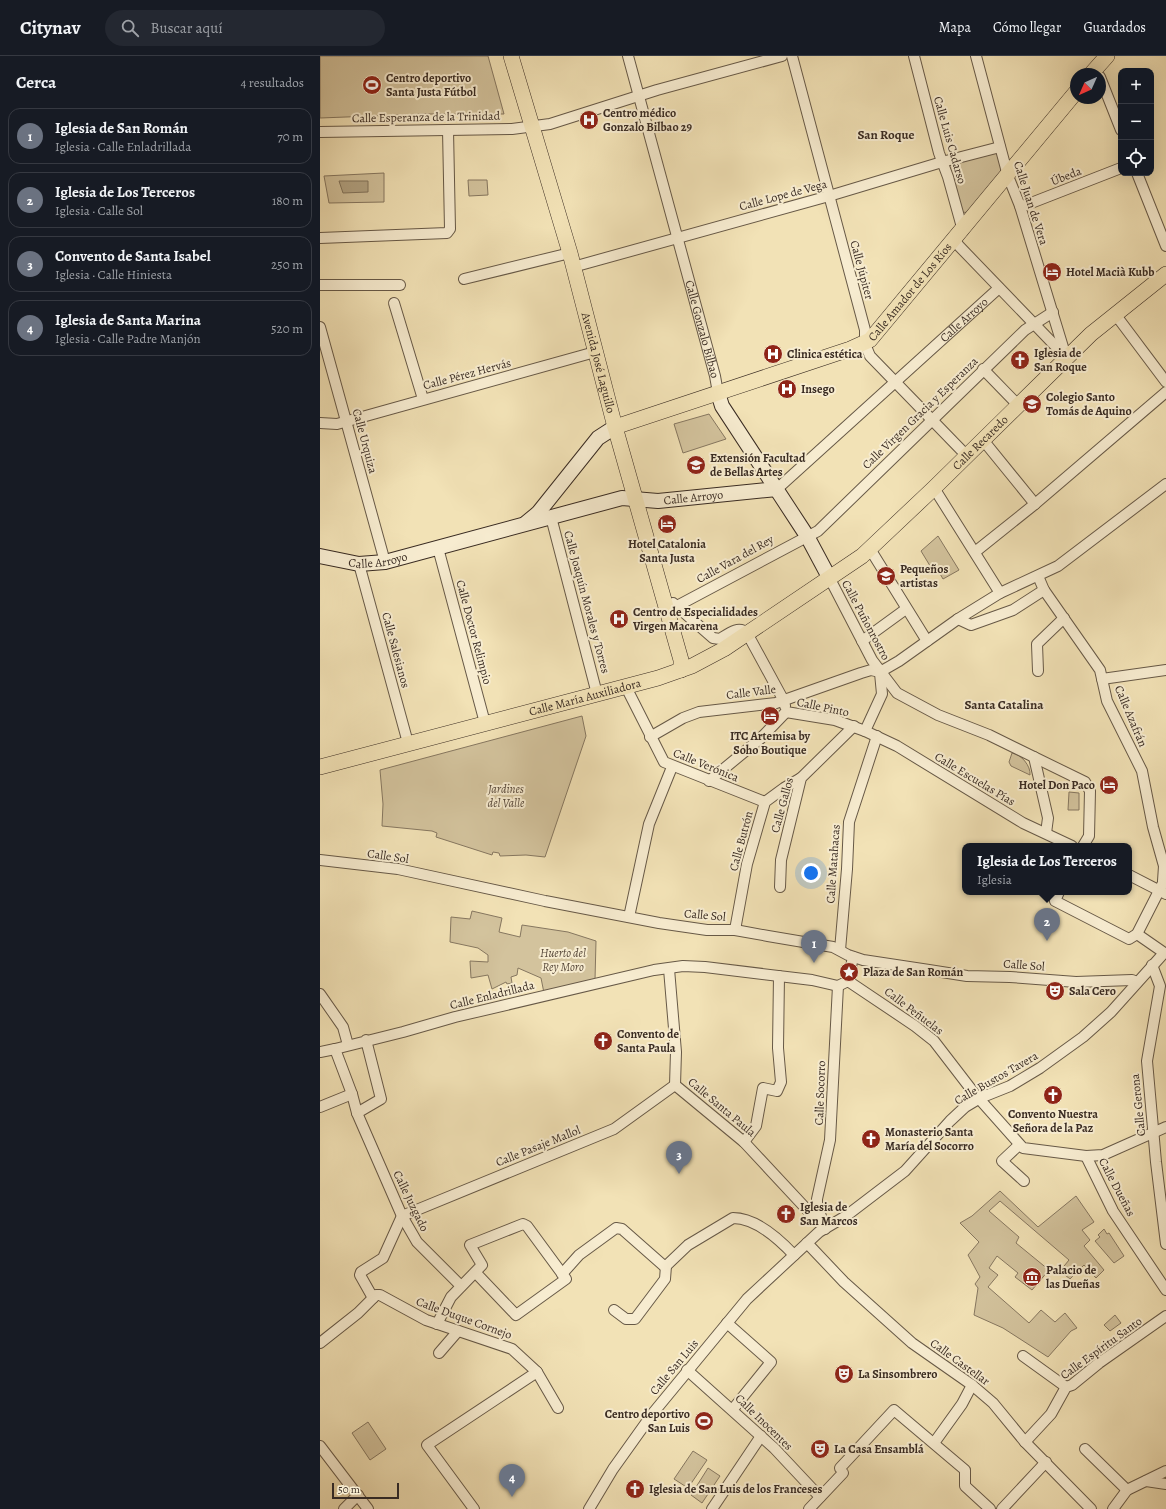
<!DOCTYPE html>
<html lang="es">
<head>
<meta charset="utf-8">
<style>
	:root { --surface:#171b24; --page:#242831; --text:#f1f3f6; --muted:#9ea1a6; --line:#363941; --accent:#0b8043 }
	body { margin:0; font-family:Alegreya,serif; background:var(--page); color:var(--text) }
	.controls { position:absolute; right:12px; top:12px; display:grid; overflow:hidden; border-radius:8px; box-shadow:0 4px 16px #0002 }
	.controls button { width:36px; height:36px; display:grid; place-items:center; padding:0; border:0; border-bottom:1px solid var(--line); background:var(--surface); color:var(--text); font:20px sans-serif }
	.compass { position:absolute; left:750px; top:12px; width:36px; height:36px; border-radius:50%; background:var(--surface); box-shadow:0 4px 16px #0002; rotate:225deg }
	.scale { position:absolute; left:12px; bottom:10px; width:67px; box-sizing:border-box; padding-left:4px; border:2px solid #392b22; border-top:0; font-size:11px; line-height:14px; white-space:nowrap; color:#392b22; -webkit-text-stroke:3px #f7ecd0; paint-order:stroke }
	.you { position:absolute; left:491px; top:817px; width:14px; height:14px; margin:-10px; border:3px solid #fff; border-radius:50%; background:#1a73e8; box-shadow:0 0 0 6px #1a73e833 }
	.badge { display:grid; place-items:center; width:26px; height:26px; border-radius:50%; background:var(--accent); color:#fff; font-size:13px; font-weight:700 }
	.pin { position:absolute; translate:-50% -33px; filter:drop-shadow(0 1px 2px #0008) }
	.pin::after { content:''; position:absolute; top:21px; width:14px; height:12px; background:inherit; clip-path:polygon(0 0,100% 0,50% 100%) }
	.popup { position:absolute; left:642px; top:787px; width:170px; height:52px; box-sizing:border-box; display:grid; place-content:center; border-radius:8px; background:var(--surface); filter:drop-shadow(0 1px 3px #0005); font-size:13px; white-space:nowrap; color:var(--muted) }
	.popup b { font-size:15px; color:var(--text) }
	.popup::after { content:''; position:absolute; left:50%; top:100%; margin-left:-8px; border:8px solid transparent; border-top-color:var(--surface) }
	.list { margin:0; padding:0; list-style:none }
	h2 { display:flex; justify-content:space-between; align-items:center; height:52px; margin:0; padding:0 16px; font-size:17px }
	h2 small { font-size:13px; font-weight:400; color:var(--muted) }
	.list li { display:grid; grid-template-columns:26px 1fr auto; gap:12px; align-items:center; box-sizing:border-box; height:56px; margin:0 8px 8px; padding:0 8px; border:1px solid var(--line); border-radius:12px }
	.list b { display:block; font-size:15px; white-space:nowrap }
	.list p { margin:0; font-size:13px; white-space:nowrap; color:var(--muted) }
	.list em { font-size:13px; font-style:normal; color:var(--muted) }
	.icon { flex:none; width:22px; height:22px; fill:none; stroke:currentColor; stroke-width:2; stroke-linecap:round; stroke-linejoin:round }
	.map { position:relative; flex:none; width:846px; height:1453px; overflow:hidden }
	header { display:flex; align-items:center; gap:24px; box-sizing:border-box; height:56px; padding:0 20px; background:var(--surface); border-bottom:1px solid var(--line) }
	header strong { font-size:19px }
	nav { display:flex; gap:22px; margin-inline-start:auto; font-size:14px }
	.search { width:280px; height:36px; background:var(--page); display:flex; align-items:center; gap:10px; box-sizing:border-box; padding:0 14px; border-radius:22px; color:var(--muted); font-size:15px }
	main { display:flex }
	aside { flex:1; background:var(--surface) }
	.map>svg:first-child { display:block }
	.green { fill:#d3c39d; stroke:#867760 }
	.water { fill:#b3a484; stroke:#82745d }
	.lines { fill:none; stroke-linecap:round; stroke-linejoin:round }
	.street-casing { stroke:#675947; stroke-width:12 }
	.secondary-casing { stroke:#392b22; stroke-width:16 }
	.primary-casing { stroke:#392b22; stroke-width:16 }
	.street { stroke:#f7ecd0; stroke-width:10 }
	.secondary { stroke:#f7ecd0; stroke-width:14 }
	.primary { stroke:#f2e2b6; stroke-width:15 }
	.labels { text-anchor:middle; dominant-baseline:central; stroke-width:4; stroke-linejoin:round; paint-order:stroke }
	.poi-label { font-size:12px; font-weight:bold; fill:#392b22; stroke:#f7ecd0; text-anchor:start }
	.street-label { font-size:12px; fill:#392b22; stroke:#f7ecd0 }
	.park-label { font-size:12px; font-style:italic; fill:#58493b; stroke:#f7ecd0 }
	.neighbourhood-label { font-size:13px; font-weight:bold; fill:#392b22; stroke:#f7ecd0 }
</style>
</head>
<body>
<header>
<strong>Citynav</strong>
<div class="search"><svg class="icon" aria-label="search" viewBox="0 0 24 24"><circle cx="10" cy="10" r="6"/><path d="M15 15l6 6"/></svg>Buscar aquí</div>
<nav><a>Mapa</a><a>Cómo llegar</a><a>Guardados</a></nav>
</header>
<main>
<aside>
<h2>Cerca<small>4 resultados</small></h2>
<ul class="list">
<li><span class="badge" style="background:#6b7280">1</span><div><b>Iglesia de San Román</b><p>Iglesia · Calle Enladrillada</p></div><em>70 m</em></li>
<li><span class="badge" style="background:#6b7280">2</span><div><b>Iglesia de Los Terceros</b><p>Iglesia · Calle Sol</p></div><em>180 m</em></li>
<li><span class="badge" style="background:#6b7280">3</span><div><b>Convento de Santa Isabel</b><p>Iglesia · Calle Hiniesta</p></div><em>250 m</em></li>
<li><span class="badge" style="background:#6b7280">4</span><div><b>Iglesia de Santa Marina</b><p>Iglesia · Calle Padre Manjón</p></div><em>520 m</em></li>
</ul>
</aside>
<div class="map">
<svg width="846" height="1453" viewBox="0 0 846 1453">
	<rect width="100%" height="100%" fill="#f2e2b6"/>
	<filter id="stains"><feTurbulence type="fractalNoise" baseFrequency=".005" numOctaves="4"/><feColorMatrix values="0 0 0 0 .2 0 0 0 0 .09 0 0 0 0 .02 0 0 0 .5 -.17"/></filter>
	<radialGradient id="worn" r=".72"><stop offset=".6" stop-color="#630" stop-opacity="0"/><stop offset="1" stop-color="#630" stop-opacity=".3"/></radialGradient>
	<!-- green -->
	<path class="green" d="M0 0H168L184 58H104L0 62Z
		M676 96 679 98 685 119 653 157 641 156 628 110Z
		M64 117V146L9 147 4 120Z
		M148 124H167L168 139 149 140Z
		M389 358 406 383 363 397 354 368Z
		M618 480 639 514 623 523 619 516 615 518 601 495Z
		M262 660 266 680 225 801 206 799 180 800 179 797 173 796 172 799 116 781 117 777 112 775 62 770 63 748 60 714Z
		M692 697C701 698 711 710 710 719L691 710 689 706Z
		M749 736 759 737V754H748Z
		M152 855 182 862 179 876 200 881 202 869 248 876 276 885 275 924 224 937 221 922 198 912 197 919 191 921 192 927 187 928 186 926 172 933 168 919 151 922 150 905 168 906V899L158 892 130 886 131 861 150 863Z
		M680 1135 718 1171 756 1140 774 1166 762 1174 770 1184 764 1190 784 1214 776 1222 764 1209 750 1223 740 1215 749 1204 680 1145 669 1155 699 1181 696 1187 729 1214 712 1234 695 1221 698 1217 677 1200 669 1212 678 1219 668 1231 709 1267 721 1254 735 1266 745 1257 757 1272 751 1275 728 1301 683 1272 654 1259 658 1232 655 1228 660 1221 648 1199 659 1186 640 1167 652 1160Z
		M784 1173 787 1178 789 1177 804 1200 794 1207 775 1185 780 1181 778 1179Z
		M795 1259 801 1267 790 1275 784 1269Z
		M48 1366 66 1393 50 1404 32 1377Z
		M373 1395 387 1404 368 1432 354 1423Z
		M388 1412 400 1420 382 1447 371 1439Z"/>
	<!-- water -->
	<path class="water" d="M19 125H48V136L23 137Z"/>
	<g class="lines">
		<defs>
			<g id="street">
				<path id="s1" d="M308 0 395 320 398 337"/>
				<path d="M472 0 545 274V288L550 300 647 400"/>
				<path d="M594 0 619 97 628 121 643 175"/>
				<path d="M656 0 688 120 700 150 746 301"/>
				<path d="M780 21 801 74"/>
				<path d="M0 76 192 73 230 68 337 34 462 0"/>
				<path d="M817 117 846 190"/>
				<path d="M700 150 706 149 801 112"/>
				<path d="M0 182 127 177 130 173 128 74"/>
				<path d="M635 184 639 190 746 301"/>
				<path d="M253 211 509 140 622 106 680 91"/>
				<path d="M144 223 250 197"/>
				<path d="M0 229H80"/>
				<path d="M74 247 103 343"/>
				<path d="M795 258 846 326"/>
				<path d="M0 271 65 506"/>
				<path d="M663 313 698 349"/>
				<path d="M0 367 17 368 275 296"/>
				<path d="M663 384 715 448"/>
				<path d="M614 432 680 537"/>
				<path id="s2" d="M457 433 679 232"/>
				<path d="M231 461 277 638"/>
				<path d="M118 492 165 667"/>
				<path d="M550 493 607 585"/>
				<path d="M655 496 715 448 846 336"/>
				<path d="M39 508 88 687"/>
				<path d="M718 520 724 534 780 614 787 645 822 715 833 771 844 810 843 825"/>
				<path d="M510 523 552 604 577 637 618 659 669 679 765 726 770 735 769 780 763 790"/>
				<path d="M353 547 393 582 400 583C408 578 418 569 427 577L464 645 465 650"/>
				<path d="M357 550 498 475 705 274 733 256"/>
				<path d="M638 563 651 569 693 554 724 534"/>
				<path d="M542 585 586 553"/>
				<path d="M718 615 717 588 744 562"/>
				<path d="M560 616 579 605 638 563 680 537 738 510 846 428"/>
				<path d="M782 623 846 614"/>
				<path d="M306 631 344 706 445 746"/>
				<path d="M466 656 515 664 545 675 577 690 703 767 752 790"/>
				<path d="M545 675 562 638 560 617"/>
				<path d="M330 681 363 662 379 656 456 647 541 617 551 614 560 616"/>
				<path d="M714 701 728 762 726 777"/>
				<path d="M389 725 440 683 466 656"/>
				<path d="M0 804 78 813 225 845 339 867 387 874H415L448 880 513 891 528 899 543 904 609 914 647 920 690 921 756 926 812 924 817 926"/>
				<path d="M809 819 846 838"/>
				<path d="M460 831 461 804 481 722 534 670"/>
				<path d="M739 836 735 845 809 883 817 878 846 821"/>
				<path d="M309 861 329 768 352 711"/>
				<path d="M415 874 427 808 445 746 464 732 481 722"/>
				<path d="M520 894 527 813 529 766 557 680"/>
				<path d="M832 909 840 930 827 1005 836 1106 846 1188"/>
				<path d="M349 913 356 996 355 1029 424 1086 505 1173"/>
				<path d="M528 925 533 901"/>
				<path d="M518 930 528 925 595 970 614 985 654 1037 703 1092 766 1100 783 1099 846 1071"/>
				<path d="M0 938 23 971 28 989"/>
				<path d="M46 984 61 1043 37 1057 32 1038 15 993 83 976 135 961 334 914 363 910 385 911 492 924 518 930"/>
				<path d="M0 996 15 993"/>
				<path d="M0 1051 32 1038"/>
				<path d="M37 1057 82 1160 97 1186 141 1230"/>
				<path d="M424 1086 436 1070 443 1032 457 1035 461 1026 458 992 459 920"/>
				<path d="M699 1089 682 1105 704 1125"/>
				<path d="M766 1100 793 1155 846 1234"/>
				<path d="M504 1169 497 1149V1143L510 1084 518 930"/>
				<path d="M487 1187 524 1226 592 1287 652 1329 673 1347 705 1386 771 1453"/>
				<path d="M242 1218 259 1199 296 1172 302 1173 344 1210H346L368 1189 413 1162C436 1162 459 1183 474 1199"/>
				<path d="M53 1242 40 1219 41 1216 63 1202 82 1160 294 1073 355 1029"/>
				<path d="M294 1254 306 1263H315L345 1223 346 1210"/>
				<path d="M407 1267 451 1306 413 1353"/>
				<path d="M117 1268 131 1241 162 1209 150 1189 203 1168 207 1170 246 1223 196 1259 155 1216"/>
				<path d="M0 1287 38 1257 56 1239H60L106 1264 192 1293 217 1316 238 1352"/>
				<path d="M119 1297 138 1275"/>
				<path d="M703 1300 746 1331"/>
				<path d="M367 1314 454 1392 500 1441"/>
				<path d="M705 1386 731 1358 746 1331 752 1329 779 1307 846 1260"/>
				<path d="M614 1387 642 1348 652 1329"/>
				<path d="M0 1390 48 1453"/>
				<path d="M765 1393 807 1434"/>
				<path d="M520 1412 574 1354 645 1414V1430L670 1453"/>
				<path d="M826 1425 846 1428"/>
				<path d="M24 1453 38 1439"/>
				<path d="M154 1453 107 1389 217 1316"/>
				<path d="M269 1453 293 1413 333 1357 427 1243 499 1176 526 1160 585 1115 630 1065 645 1051 660 1042 690 1030 720 1012 763 981 791 956 843 898V896L817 878"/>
				<path d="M392 1453 441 1380"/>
				<path d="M489 1453 523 1417"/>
				<path d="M682 1453 726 1406"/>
				<path d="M793 1453 807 1434 846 1415"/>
			</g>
			<g id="secondary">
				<path d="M398 337 402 350 487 480 510 523"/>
				<path d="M206 467 218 457 278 382 295 371"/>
				<path id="s3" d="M0 500 39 508 65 506 302 442 338 445 457 433"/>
			</g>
			<g id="primary">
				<path id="s4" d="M191 0 250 197 295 371 361 604V614"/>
				<path d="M771 18 787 0"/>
				<path id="s5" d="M295 371 530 293 550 284 756 36"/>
				<path id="s6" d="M0 711 338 622 372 610 404 593 542 500 614 432 771 278 846 218"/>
			</g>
		</defs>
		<!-- street casing -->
		<use href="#street" class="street-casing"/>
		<!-- secondary casing -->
		<use href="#secondary" class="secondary-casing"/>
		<!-- primary casing -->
		<use href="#primary" class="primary-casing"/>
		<!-- street -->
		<use href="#street" class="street"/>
		<!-- secondary -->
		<use href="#secondary" class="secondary"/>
		<!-- primary -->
		<use href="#primary" class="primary"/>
	</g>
	<!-- icons -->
	<defs>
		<symbol id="stadium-disc" viewBox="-11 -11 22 22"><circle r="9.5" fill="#8f2418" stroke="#f7ecd0"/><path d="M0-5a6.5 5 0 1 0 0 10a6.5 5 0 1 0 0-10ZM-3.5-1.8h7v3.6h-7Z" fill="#fff"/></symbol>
		<symbol id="hospital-disc" viewBox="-11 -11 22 22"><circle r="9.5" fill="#8f2418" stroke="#f7ecd0"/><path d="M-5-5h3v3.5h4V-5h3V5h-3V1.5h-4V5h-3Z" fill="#fff"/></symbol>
		<symbol id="hotel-disc" viewBox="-11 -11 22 22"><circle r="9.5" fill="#8f2418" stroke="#f7ecd0"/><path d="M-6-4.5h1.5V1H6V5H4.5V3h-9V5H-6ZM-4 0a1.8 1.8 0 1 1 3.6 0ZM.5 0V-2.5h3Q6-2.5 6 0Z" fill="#fff"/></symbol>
		<symbol id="church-disc" viewBox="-11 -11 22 22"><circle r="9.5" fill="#8f2418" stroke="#f7ecd0"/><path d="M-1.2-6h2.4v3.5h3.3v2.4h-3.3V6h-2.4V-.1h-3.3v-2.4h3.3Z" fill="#fff"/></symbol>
		<symbol id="university-disc" viewBox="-11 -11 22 22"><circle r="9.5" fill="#8f2418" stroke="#f7ecd0"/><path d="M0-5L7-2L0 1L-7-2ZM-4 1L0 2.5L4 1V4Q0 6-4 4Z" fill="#fff"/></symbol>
		<symbol id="school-disc" viewBox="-11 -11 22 22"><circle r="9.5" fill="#8f2418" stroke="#f7ecd0"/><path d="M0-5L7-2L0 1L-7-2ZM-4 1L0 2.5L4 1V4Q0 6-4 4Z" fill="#fff"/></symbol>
		<symbol id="sight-disc" viewBox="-11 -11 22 22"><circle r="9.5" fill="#8f2418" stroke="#f7ecd0"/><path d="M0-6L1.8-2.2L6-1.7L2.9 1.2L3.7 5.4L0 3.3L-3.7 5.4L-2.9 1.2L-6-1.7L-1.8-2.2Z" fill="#fff"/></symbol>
		<symbol id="theatre-disc" viewBox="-11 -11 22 22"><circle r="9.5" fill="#8f2418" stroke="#f7ecd0"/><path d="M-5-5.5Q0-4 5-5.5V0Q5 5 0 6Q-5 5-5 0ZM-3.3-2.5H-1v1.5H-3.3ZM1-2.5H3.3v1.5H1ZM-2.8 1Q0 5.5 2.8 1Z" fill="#fff"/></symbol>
		<symbol id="museum-disc" viewBox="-11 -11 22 22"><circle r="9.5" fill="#8f2418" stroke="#f7ecd0"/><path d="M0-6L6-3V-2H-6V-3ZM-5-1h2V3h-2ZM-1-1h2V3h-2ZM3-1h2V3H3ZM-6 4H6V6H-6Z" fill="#fff"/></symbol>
	</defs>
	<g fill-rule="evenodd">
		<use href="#stadium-disc" x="41" y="18" width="22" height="22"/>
		<use href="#hospital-disc" x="258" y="53" width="22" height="22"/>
		<use href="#hotel-disc" x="721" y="205" width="22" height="22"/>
		<use href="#hospital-disc" x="442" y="287" width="22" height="22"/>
		<use href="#church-disc" x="689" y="293" width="22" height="22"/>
		<use href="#hospital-disc" x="456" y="322" width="22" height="22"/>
		<use href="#university-disc" x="701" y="337" width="22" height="22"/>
		<use href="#university-disc" x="365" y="398" width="22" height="22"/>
		<use href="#hotel-disc" x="336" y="457" width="22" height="22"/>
		<use href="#school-disc" x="555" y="509" width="22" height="22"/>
		<use href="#hospital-disc" x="288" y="552" width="22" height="22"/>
		<use href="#hotel-disc" x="439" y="649" width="22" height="22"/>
		<use href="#hotel-disc" x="778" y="718" width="22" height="22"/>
		<use href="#sight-disc" x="518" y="905" width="22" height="22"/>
		<use href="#theatre-disc" x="724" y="924" width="22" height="22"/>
		<use href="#church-disc" x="272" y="974" width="22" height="22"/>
		<use href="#church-disc" x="722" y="1028" width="22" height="22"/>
		<use href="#church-disc" x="540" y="1072" width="22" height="22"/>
		<use href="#church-disc" x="455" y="1147" width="22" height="22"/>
		<use href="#museum-disc" x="701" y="1210" width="22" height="22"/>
		<use href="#theatre-disc" x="513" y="1307" width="22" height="22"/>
		<use href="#stadium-disc" x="373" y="1354" width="22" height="22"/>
		<use href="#theatre-disc" x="489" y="1382" width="22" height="22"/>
		<use href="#church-disc" x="304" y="1422" width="22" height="22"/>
	</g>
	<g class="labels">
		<!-- poi labels -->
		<g class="poi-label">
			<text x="66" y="22">Centro deportivo<tspan x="66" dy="14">Santa Justa Fútbol</tspan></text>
			<text x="283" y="57">Centro médico<tspan x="283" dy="14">Gonzalo Bilbao 29</tspan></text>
			<text x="746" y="216">Hotel Macià Kubb</text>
			<text x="714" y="297">Iglesia de<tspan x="714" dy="14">San Roque</tspan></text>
			<text x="467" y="298">Clinica estética</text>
			<text x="481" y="333">Insego</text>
			<text x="726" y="341">Colegio Santo<tspan x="726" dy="14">Tomás de Aquino</tspan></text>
			<text x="390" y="402">Extensión Facultad<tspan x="390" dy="14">de Bellas Artes</tspan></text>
			<text x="347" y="488" text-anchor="middle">Hotel Catalonia<tspan x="347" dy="14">Santa Justa</tspan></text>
			<text x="580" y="513">Pequeños<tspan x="580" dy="14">artistas</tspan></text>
			<text x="313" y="556">Centro de Especialidades<tspan x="313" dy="14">Virgen Macarena</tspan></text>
			<text x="450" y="680" text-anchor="middle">ITC Artemisa by<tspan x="450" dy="14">Soho Boutique</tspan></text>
			<text x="775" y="729" text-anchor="end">Hotel Don Paco</text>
			<text x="543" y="916">Plaza de San Román</text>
			<text x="749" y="935">Sala Cero</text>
			<text x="297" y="978">Convento de<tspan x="297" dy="14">Santa Paula</tspan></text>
			<text x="733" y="1058" text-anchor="middle">Convento Nuestra<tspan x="733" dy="14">Señora de la Paz</tspan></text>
			<text x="565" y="1076">Monasterio Santa<tspan x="565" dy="14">María del Socorro</tspan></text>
			<text x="480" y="1151">Iglesia de<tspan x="480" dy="14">San Marcos</tspan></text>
			<text x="726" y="1214">Palacio de<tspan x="726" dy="14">las Dueñas</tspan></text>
			<text x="538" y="1318">La Sinsombrero</text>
			<text x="370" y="1358" text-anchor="end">Centro deportivo<tspan x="370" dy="14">San Luis</tspan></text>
			<text x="514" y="1393">La Casa Ensamblá</text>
			<text x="329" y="1433">Iglesia de San Luis de los Franceses</text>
		</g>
		<!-- street labels -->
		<g class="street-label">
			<text transform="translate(106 61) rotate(-1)">Calle Esperanza de la Trinidad</text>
			<text transform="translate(630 84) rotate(74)">Calle Luis Cadarso</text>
			<text transform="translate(746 120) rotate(-21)">Úbeda</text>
			<text transform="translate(463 139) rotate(-15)">Calle Lope de Vega</text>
			<text transform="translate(711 147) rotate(72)">Calle Juan de Vera</text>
			<text transform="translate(542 214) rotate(75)">Calle Júpiter</text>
			<text stroke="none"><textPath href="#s5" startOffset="332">Calle Amador de Los Ríos</textPath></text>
			<text stroke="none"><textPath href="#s2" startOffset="252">Calle Arroyo</textPath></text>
			<text stroke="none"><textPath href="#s1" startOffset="283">Calle Gonzalo Bilbao</textPath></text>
			<text stroke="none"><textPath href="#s4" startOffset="319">Avenida José Laguillo</textPath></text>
			<text transform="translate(147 318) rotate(-15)">Calle Pérez Hervás</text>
			<text transform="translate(600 357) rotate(-44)">Calle Virgen Gracia y Esperanza</text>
			<text transform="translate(45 385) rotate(75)">Calle Urquiza</text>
			<text stroke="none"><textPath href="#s6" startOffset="752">Calle Recaredo</textPath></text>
			<text stroke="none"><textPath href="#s3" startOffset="383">Calle Arroyo</textPath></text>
			<text stroke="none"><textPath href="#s3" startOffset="59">Calle Arroyo</textPath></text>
			<text transform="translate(415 503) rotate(-29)">Calle Vara del Rey</text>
			<text transform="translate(267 546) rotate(75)">Calle Joaquín Morales y Torres</text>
			<text transform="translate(546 564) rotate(62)">Calle Puñonrostro</text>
			<text transform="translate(154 576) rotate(75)">Calle Doctor Relimpio</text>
			<text transform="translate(76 594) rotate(75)">Calle Salesianos</text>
			<text transform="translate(431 636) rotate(-7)">Calle Valle</text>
			<text stroke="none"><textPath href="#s6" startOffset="274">Calle María Auxiliadora</textPath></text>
			<text transform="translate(503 651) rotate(12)">Calle Pinto</text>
			<text transform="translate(811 660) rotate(67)">Calle Azafrán</text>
			<text transform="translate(386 709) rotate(22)">Calle Verónica</text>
			<text transform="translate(655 723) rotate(31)">Calle Escuelas Pías</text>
			<text transform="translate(462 749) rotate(-75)">Calle Gallos</text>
			<text transform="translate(421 785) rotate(-75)">Calle Butrón</text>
			<text transform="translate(68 800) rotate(8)">Calle Sol</text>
			<text transform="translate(513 808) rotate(-86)">Calle Matahacas</text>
			<text transform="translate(385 859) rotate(5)">Calle Sol</text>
			<text transform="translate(704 909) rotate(4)">Calle Sol</text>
			<text transform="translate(172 939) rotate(-14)">Calle Enladrillada</text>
			<text transform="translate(594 955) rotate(37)">Calle Peñuelas</text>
			<text transform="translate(676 1022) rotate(-30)">Calle Bustos Tavera</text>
			<text transform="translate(500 1037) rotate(-88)">Calle Socorro</text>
			<text transform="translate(818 1049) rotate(-96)">Calle Gerona</text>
			<text transform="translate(402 1051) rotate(40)">Calle Santa Paula</text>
			<text transform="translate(218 1090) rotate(-22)">Calle Pasaje Mallol</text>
			<text transform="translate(797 1131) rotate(62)">Calle Dueñas</text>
			<text transform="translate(91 1145) rotate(64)">Calle Juzgado</text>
			<text transform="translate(144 1262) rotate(20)">Calle Duque Cornejo</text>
			<text transform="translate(781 1292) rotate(-36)">Calle Espíritu Santo</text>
			<text transform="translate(640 1306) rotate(36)">Calle Castellar</text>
			<text transform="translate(354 1311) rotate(-50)">Calle San Luis</text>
			<text transform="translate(444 1366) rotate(44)">Calle Inocentes</text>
		</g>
		<!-- park labels -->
		<g class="park-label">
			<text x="186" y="733">Jardines<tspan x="186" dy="14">del Valle</tspan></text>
			<text x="243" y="897">Huerto del<tspan x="243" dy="14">Rey Moro</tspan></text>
		</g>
		<!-- neighbourhood labels -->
		<g class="neighbourhood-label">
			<text x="566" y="78">San Roque</text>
			<text x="684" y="648">Santa Catalina</text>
		</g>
	</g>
	<rect width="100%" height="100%" filter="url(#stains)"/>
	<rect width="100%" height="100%" fill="url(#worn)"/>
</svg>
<div class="controls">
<button>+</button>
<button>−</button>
<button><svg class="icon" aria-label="locate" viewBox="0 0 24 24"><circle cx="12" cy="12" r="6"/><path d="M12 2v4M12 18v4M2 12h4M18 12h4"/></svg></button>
</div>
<svg class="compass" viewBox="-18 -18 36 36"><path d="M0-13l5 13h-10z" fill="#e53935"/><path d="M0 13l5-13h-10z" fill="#9ea1a6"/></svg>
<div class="scale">50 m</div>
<div class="you"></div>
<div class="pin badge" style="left:494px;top:907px;background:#6b7280">1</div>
<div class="pin badge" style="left:727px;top:885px;background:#6b7280">2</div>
<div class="popup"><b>Iglesia de Los Terceros</b>Iglesia</div>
<div class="pin badge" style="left:359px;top:1118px;background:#6b7280">3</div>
<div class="pin badge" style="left:192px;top:1441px;background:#6b7280">4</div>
</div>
</main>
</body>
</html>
